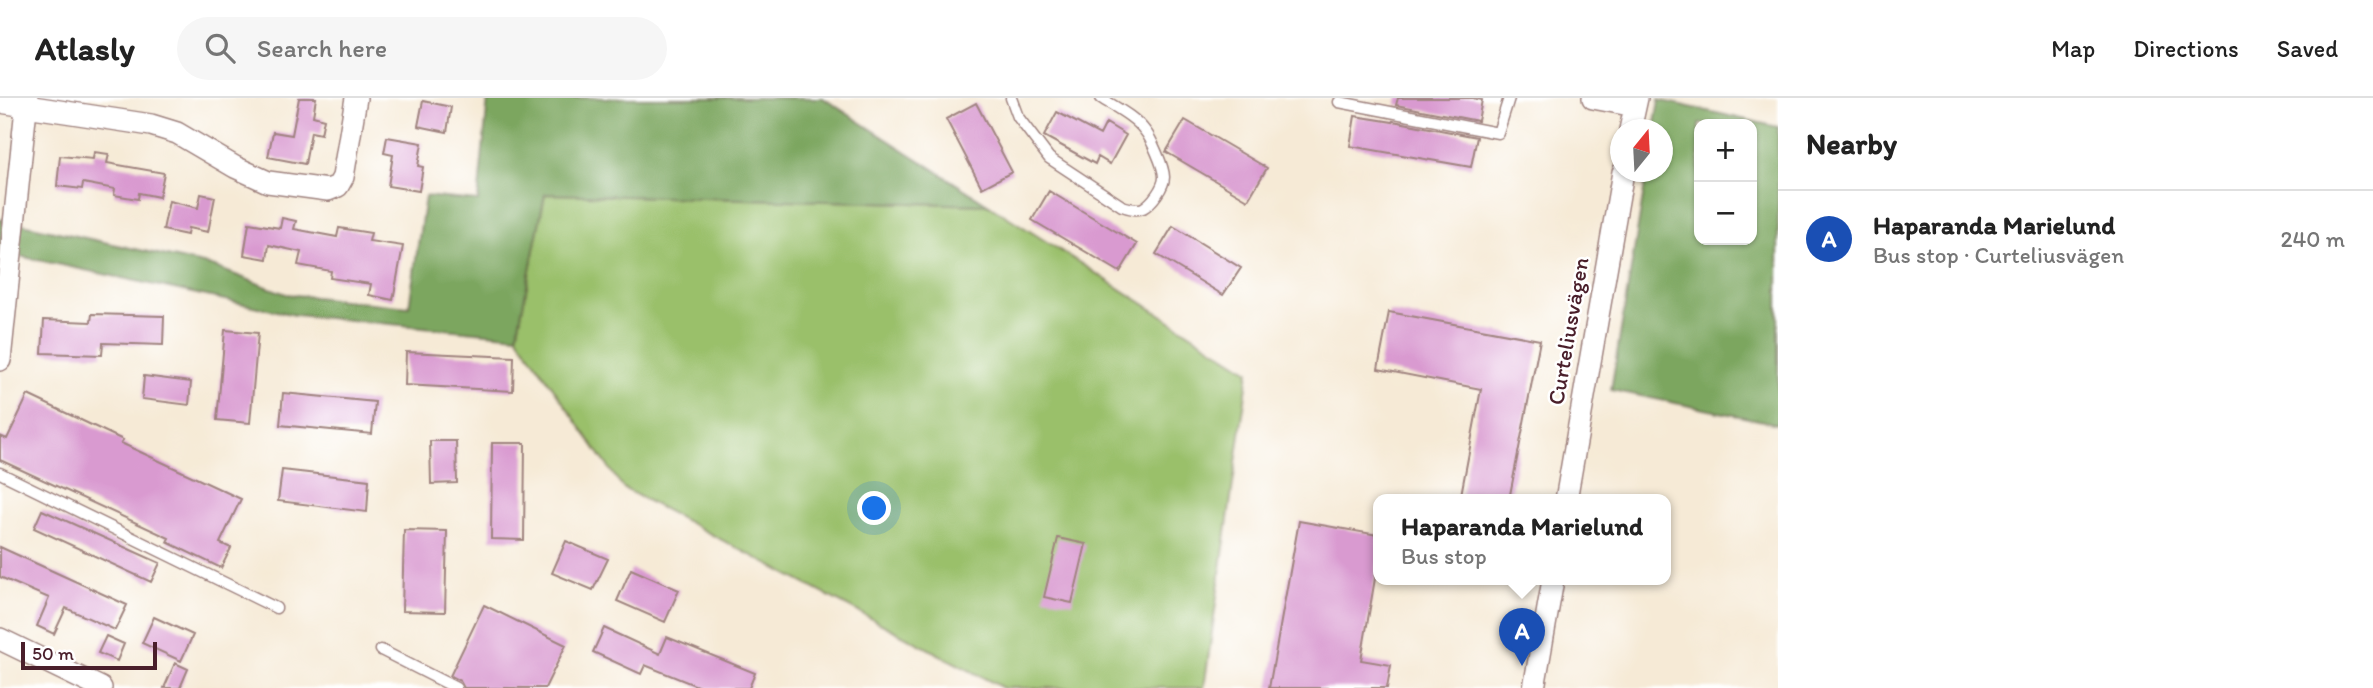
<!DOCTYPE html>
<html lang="en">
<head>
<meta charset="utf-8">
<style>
	:root { --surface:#fff; --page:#f6f6f6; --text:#222; --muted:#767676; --line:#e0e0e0; --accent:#1a73e8 }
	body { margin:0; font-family:Itim,sans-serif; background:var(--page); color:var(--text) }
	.controls { position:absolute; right:21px; top:21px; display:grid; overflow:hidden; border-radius:14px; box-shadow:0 2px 5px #0004 }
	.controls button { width:63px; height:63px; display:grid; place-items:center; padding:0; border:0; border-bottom:2px solid var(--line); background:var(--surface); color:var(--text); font:35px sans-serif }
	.compass { position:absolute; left:1610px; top:21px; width:63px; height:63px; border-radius:50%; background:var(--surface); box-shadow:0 2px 5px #0004; rotate:18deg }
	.scale { position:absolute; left:21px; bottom:18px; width:136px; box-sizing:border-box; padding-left:7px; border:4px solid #4a1f2b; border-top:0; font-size:19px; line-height:24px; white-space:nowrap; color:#4a1f2b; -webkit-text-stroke:5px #fff; paint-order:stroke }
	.you { position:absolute; left:875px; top:411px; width:24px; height:24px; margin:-18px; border:5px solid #fff; border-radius:50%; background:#1a73e8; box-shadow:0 0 0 10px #1a73e833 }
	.badge { display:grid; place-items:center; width:46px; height:46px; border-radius:50%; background:var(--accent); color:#fff; font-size:23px; font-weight:700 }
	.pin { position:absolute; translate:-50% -58px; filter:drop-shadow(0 2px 4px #0008) }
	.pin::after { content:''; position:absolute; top:37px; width:24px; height:21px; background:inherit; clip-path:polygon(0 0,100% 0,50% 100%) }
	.popup { position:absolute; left:1373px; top:396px; width:298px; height:91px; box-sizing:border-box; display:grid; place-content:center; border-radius:14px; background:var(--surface); filter:drop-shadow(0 2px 5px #0005); font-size:23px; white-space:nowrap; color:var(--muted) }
	.popup b { font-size:26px; color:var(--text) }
	.popup::after { content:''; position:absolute; left:50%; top:100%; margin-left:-14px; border:14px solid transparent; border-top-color:var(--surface) }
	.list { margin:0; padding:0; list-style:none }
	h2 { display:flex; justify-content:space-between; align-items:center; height:91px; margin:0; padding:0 28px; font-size:30px }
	h2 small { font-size:23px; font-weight:400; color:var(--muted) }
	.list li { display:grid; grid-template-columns:46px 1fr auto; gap:21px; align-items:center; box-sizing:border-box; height:98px; padding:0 28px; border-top:2px solid var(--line) }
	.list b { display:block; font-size:26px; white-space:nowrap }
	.list p { margin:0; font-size:23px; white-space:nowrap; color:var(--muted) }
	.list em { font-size:23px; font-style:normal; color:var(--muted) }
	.icon { flex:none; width:38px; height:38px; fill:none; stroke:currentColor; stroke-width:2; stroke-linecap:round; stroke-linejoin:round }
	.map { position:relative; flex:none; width:1778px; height:590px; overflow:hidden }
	header { display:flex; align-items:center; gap:42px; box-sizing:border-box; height:98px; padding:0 35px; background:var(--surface); border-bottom:2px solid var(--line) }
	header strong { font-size:33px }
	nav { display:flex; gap:38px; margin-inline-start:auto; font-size:24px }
	.search { width:490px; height:63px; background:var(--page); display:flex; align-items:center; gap:18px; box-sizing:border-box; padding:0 24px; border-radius:38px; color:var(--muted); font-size:26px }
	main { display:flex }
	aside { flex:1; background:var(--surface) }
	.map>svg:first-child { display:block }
	.green { fill:#9ac06b; stroke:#72704b; stroke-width:2 }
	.forest { fill:#7ba65f; stroke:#626245; stroke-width:2; fill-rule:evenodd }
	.building { fill:#d99ad0 }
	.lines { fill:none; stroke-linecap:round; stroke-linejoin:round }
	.service-casing { stroke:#a08480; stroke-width:13 }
	.minor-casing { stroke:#a08480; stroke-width:24 }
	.service { stroke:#fff; stroke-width:10 }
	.minor { stroke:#fff; stroke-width:21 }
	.labels { text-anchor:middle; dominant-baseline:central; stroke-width:5; stroke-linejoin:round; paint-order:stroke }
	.street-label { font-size:23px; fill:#4a1f2b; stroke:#fff }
</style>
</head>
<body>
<header>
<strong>Atlasly</strong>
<div class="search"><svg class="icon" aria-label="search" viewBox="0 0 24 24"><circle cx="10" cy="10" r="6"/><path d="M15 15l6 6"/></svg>Search here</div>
<nav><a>Map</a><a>Directions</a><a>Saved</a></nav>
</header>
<main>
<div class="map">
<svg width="1778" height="590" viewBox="0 0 1778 590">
	<rect width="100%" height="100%" fill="#fff"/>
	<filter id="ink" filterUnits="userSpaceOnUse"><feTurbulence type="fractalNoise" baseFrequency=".0143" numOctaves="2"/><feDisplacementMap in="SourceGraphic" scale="14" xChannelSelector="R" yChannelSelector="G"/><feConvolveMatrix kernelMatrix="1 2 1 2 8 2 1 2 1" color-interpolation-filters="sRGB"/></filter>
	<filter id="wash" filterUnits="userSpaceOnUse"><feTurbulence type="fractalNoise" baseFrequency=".00686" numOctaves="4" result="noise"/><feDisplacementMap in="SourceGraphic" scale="28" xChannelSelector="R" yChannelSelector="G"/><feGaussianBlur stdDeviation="1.57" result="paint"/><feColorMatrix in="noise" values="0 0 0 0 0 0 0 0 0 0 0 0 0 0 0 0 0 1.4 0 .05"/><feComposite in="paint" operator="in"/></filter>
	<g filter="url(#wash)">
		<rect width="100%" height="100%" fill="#f6ead6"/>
		<!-- green -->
		<path class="green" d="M545 96 989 107 1249 273 1204 590H1003L623 390 517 238Z"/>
		<!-- forest -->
		<path class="forest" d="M488 0H823L989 107 545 96 517 238 295 217 0 154V121L212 168 286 196 409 209 425 98 478 103Z
			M1659 2 1778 29V326L1611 292 1647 74H1662V32L1654 31ZM1699 26H1752V142H1699Z"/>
		<g id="blocks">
			<!-- building -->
			<path class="building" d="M299 0H316L313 18 324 21 321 36 311 34 305 66 268 59 273 34 292 37Z
				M1398 0H1472L1482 2 1478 23 1396 7Z
				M423 3 451 9 447 34 418 28Z
				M976 5 1012 74 982 90 946 21Z
				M1057 14 1100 37 1106 25 1126 37 1110 66 1098 59 1095 66 1044 38Z
				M1355 18 1393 24V23L1477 39 1471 69 1350 48Z
				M1185 22 1267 70 1248 102 1166 54Z
				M387 39 422 45 418 68 423 69 419 93 388 88 393 57 384 55Z
				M94 54 109 56 107 65 164 75 159 99 139 95 138 101 114 97 115 91 83 85 82 91 57 88 60 58 93 61Z
				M1049 93 1137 146 1120 174 1032 122Z
				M201 96 215 99 208 134 188 130 187 137 163 132 169 103 198 110Z
				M282 120 296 123 294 131 337 139 339 130 371 135 369 143 403 148 393 202 369 197 371 186 330 180 331 173 298 167 301 154 269 147 267 161 244 157 249 125 280 130Z
				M1173 128 1241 170 1223 197 1156 156Z
				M1389 214 1540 242 1509 402H1485L1461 397 1481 291 1378 271Z
				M92 216 164 218 163 247 103 245 102 257 42 255 44 222 91 224Z
				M225 232 258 235 250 325 217 322Z
				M406 254 514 259 513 293 405 287Z
				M144 278 191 284 189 307 142 301Z
				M283 295 375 304 372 336 280 327Z
				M28 297 123 342 121 345 241 401 220 445 231 450 221 470 167 444 169 440 0 362V338L7 341Z
				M430 343H456L457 385 431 386Z
				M492 345H525L524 442 491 441Z
				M282 372 369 382 367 414 278 403Z
				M42 412 160 465 151 484 34 430Z
				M1299 423 1378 437V463L1361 562 1391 567 1387 590H1269Z
				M404 432 447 433 445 514 402 513Z
				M1058 440 1086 446 1072 505 1044 499Z
				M566 443 608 461 593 492 552 475Z
				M0 449 127 507 115 532 66 510 54 536 37 528 49 500 0 479Z
				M631 471 679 492 665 524 617 503Z
				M484 507 566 547 545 590H464L460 583 450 578Z
				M154 519 193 537 181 563 142 545Z
				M604 530 660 556 667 539 755 575 749 590H702L645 567 641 576 593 554Z
				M106 538 124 546 117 563 98 555Z
				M175 565 188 571 180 590H164Z"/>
		</g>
	</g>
	<g filter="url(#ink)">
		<use href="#blocks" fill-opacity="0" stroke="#a08480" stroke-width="2"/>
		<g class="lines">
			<defs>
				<path id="service" d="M1011 0 1018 19 1049 60 1122 108C1129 110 1136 113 1143 110 1152 105 1164 89 1164 79 1164 69 1151 40 1145 33 1135 19 1115 9 1101 0
					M1339 4 1498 35 1509 0
					M0 375 276 510
					M381 552 456 590"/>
				<path id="minor" d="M1593 0 1635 8
					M0 4 151 27 177 35 235 69 268 84 328 92 338 88 343 79 356 0
					M1630 32 1637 0
					M0 262 27 0
					M1566 402 1623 74
					M0 541 101 590
					M1534 590 1553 482"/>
			</defs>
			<!-- service casing -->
			<use href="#service" class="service-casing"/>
			<!-- minor casing -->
			<use href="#minor" class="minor-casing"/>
			<!-- service -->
			<use href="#service" class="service"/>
			<!-- minor -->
			<use href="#minor" class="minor"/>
		</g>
	</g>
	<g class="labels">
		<!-- street labels -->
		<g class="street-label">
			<text transform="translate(1568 233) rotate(-80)">Curteliusvägen</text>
		</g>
	</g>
</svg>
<div class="controls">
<button>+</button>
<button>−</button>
</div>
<svg class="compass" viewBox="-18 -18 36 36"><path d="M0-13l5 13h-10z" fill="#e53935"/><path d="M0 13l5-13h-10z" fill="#767676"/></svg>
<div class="scale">50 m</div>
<div class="you"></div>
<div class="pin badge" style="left:1522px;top:568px;background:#1a4fb4">A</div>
<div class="popup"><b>Haparanda Marielund</b>Bus stop</div>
</div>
<aside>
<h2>Nearby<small></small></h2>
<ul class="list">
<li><span class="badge" style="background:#1a4fb4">A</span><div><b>Haparanda Marielund</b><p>Bus stop · Curteliusvägen</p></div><em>240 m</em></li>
</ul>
</aside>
</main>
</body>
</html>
